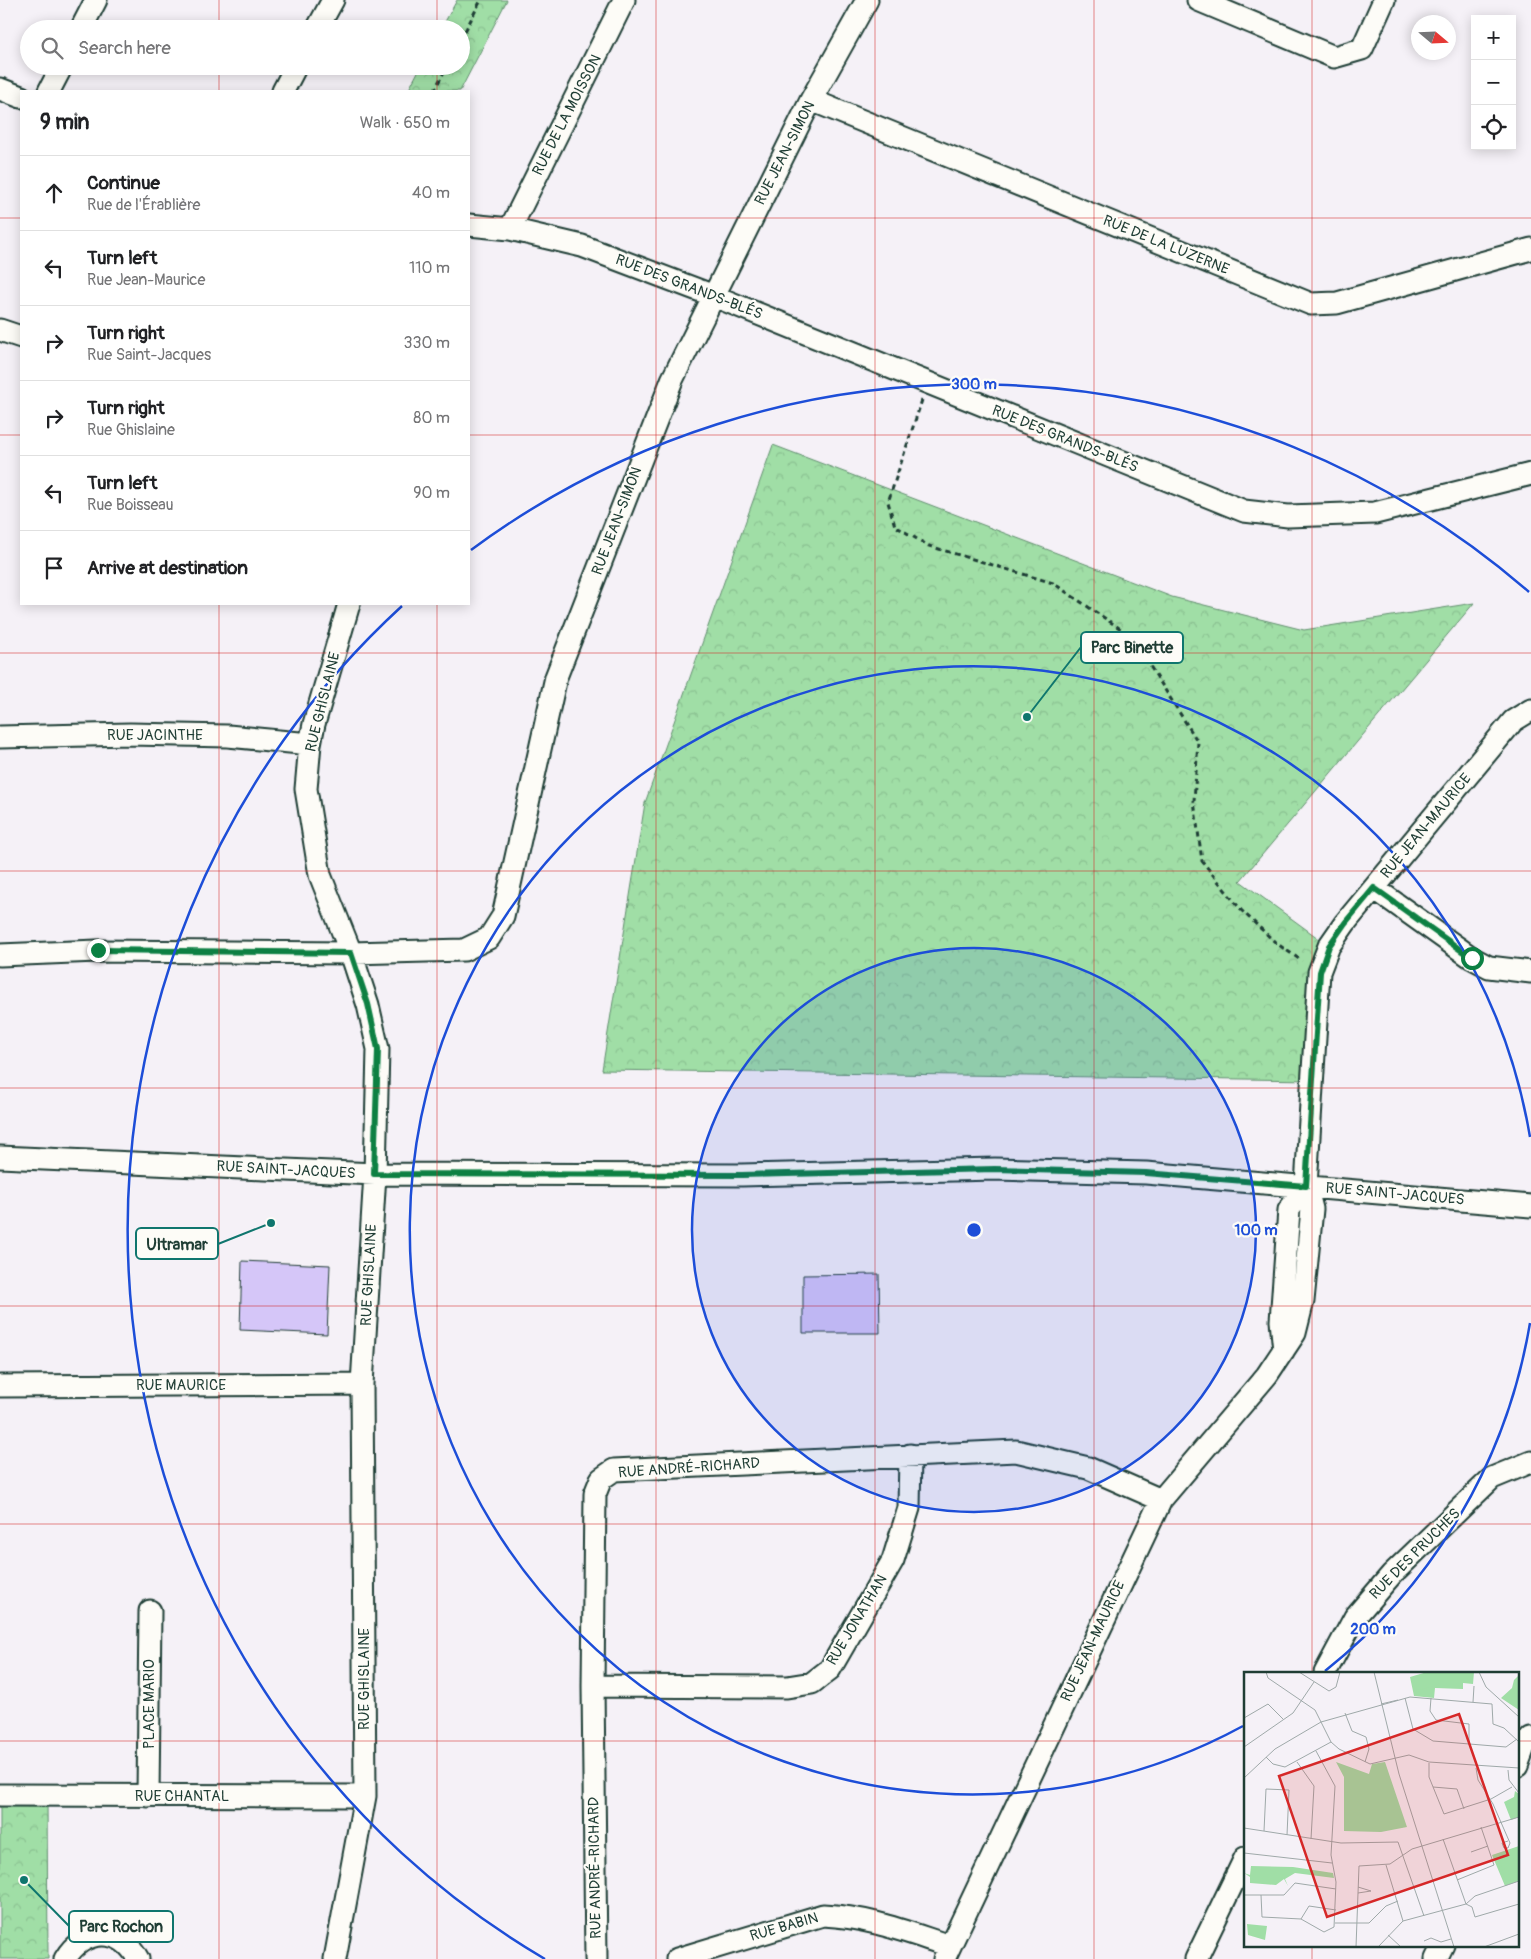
<!DOCTYPE html>
<html lang="en">
<head>
<meta charset="utf-8">
<style>
	:root { --surface:#fff; --page:#f2f2f2; --text:#202124; --muted:#757577; --line:#e0e0e0 }
	body { margin:0; font-family:Pangolin,sans-serif; background:var(--page); color:var(--text) }
	.controls { position:absolute; right:15px; top:15px; display:grid; overflow:hidden; border-radius:0px; box-shadow:0 2px 12px #0003 }
	.controls button { width:45px; height:45px; display:grid; place-items:center; padding:0; border:0; border-bottom:1px solid var(--line); background:var(--surface); color:var(--text); font:25px sans-serif }
	.compass { position:absolute; left:1411px; top:15px; width:45px; height:45px; border-radius:50%; background:var(--surface); box-shadow:0 2px 12px #0003; rotate:109deg }
	.stop { position:absolute; width:15px; height:15px; margin:-11px; border:4px solid #0b8043; border-radius:50%; background:#fff }
	.stop.end { background:#0b8043; border-color:#fff; box-shadow:0 1px 5px #0008 }
	.list { margin:0; padding:0; list-style:none }
	h2 { display:flex; justify-content:space-between; align-items:center; height:65px; margin:0; padding:0 20px; font-size:21px }
	h2 small { font-size:16px; font-weight:400; color:var(--muted) }
	.list li { display:grid; grid-template-columns:32px 1fr auto; gap:15px; align-items:center; box-sizing:border-box; height:75px; padding:0 20px; border-top:1px solid var(--line) }
	.list b { display:block; font-size:19px; white-space:nowrap }
	.list p { margin:0; font-size:16px; white-space:nowrap; color:var(--muted) }
	.list em { font-size:16px; font-style:normal; color:var(--muted) }
	.icon { flex:none; width:28px; height:28px; fill:none; stroke:currentColor; stroke-width:2; stroke-linecap:round; stroke-linejoin:round }
	.map { position:relative; flex:none; width:1531px; height:1959px; overflow:hidden }
	.search { position:absolute; background:var(--surface); box-shadow:0 2px 12px #0003; left:20px; top:20px; width:450px; height:55px; display:flex; align-items:center; gap:12px; box-sizing:border-box; padding:0 18px; border-radius:28px; color:var(--muted); font-size:19px }
	.panel { position:absolute; background:var(--surface); box-shadow:0 2px 12px #0003; left:20px; top:90px; width:450px; height:515px; border-radius:0px }
	.map>svg:first-child { display:block }
	.park { fill:url(#park-crowns); stroke:#608e6d }
	.building { fill:#d5c6f8; stroke:#1f3d34 }
	.lines { fill:none; stroke-linecap:round; stroke-linejoin:round }
	.minor-casing { stroke:#1f3d34; stroke-width:25 }
	.path { stroke:#1f3d34; stroke-width:3; stroke-dasharray:5 4; stroke-linecap:butt }
	.minor { stroke:#fdfcf7; stroke-width:21 }
	.route { stroke:#0b8043; stroke-width:6 }
	.grid { fill:none; stroke:#d62828; stroke-width:1; stroke-opacity:0.55 }
	.ring { fill:none; stroke:#1d4ed8; stroke-width:2.5 }
	.labels { text-anchor:middle; dominant-baseline:central; stroke-width:4.5; stroke-linejoin:round; paint-order:stroke }
	.street-label { font-size:15px; fill:#1f3d34; stroke:#fdfcf7 }
	.inset-road { fill:none; stroke:#9fa9a9; stroke-width:1 }
	.view { fill:#d62828; fill-opacity:0.15; stroke:#d62828; stroke-width:2.5 }
	.inset-edge { fill:none; stroke:#1f3d34; stroke-width:2.5 }
	.centre { fill:#1d4ed8; stroke:#fdfcf7; stroke-width:2.5 }
	.ring-label { font-size:15px; text-anchor:middle; font-weight:bold; fill:#1d4ed8; stroke:#fdfcf7; stroke-width:4.5; stroke-linejoin:round; paint-order:stroke }
	.leader { fill:none; stroke:#0f766e; stroke-width:2 }
	.callout-dot { fill:#0f766e; stroke:#fdfcf7; stroke-width:2 }
	.callout { fill:#fdfcf7; stroke:#0f766e; stroke-width:2 }
	.callout-label { font-size:16px; text-anchor:middle; font-weight:bold; fill:#1f3d34 }
</style>
</head>
<body>
<div class="map">
<svg width="1531" height="1959" viewBox="0 0 1531 1959">
	<defs>
		<pattern id="park-crowns" width="20" height="18" patternUnits="userSpaceOnUse" patternTransform="scale(1.25)"><rect width="20" height="18" fill="#a0dea6"/><path d="M2 6a3 3 0 1 1 6 0M12 15a3 3 0 1 1 6 0" fill="none" stroke="#89bf90"/></pattern>
	</defs>
	<rect width="100%" height="100%" fill="#f5f1f7"/>
	<filter id="ink" filterUnits="userSpaceOnUse"><feTurbulence type="fractalNoise" baseFrequency=".02" numOctaves="2"/><feDisplacementMap in="SourceGraphic" scale="10" xChannelSelector="R" yChannelSelector="G"/><feConvolveMatrix kernelMatrix="1 2 1 2 8 2 1 2 1" color-interpolation-filters="sRGB"/></filter>
	<g filter="url(#ink)">
		<!-- park -->
		<path class="park" d="M457 0H507L460 91H408L421 66H461V29H441Z
			M773 445 1172 597 1304 630 1474 603 1240 881 1329 946 1313 1080 602 1070 645 803Z
			M0 1797 47 1801 48 1959H0Z"/>
		<!-- building -->
		<path class="building" d="M242 1261 330 1265 327 1334 240 1330Z
			M879 1274 880 1333H803V1275Z"/>
		<g class="lines">
			<defs>
				<path id="minor" d="M1198 0 1334 57 1362 49 1384 0
					M81 29 96 0
					M317 29 333 0
					M0 89 21 97
					M49 91 62 66
					M283 91 296 66
					M811 100 1311 304 1337 303 1531 249
					M469 225 510 229 582 246 714 296 1244 511 1288 516 1375 513 1531 474
					M510 229 624 0
					M0 330 21 337
					M0 737 130 734 228 736 310 744
					M1374 888 1472 958 1489 967 1531 972
					M0 955 97 951 351 953 464 950 489 938 503 916 556 677 672 380 811 100 867 0
					M0 1157 375 1174 742 1175 995 1169 1146 1173 1531 1206
					M1284 1350 1281 1321 1289 1210 1306 1186
					M0 1386 362 1384
					M1325 1673 1355 1617 1392 1574 1492 1478 1531 1462
					M593 1686 787 1687 812 1683 830 1669 893 1560 909 1508 910 1455
					M1517 1766 1524 1747 1531 1738
					M0 1795 365 1796
					M148 1796 150 1611
					M65 1959C83 1928 121 1926 138 1959
					M335 1959 365 1796 362 1384 375 1174 378 1049 368 1005 351 953 320 875 306 789 310 744 314 724 349 604
					M596 1959 593 1686 595 1494 601 1479 614 1470 1016 1451 1088 1468 1161 1500
					M677 1959 823 1915C869 1917 906 1932 950 1946
					M944 1959 1161 1500 1267 1375 1295 1333 1303 1301 1312 1209 1306 1186 1319 972 1329 946 1345 923 1513 721 1531 710
					M1196 1959 1245 1858
					M1436 1959 1443 1945"/>
			</defs>
			<!-- minor casing -->
			<use href="#minor" class="minor-casing"/>
			<!-- path -->
			<path class="path" d="M461 39 481 0
				M434 91 447 66
				M922 400 888 502 895 526 929 546 1053 583 1131 636 1198 742 1194 801 1202 861 1241 910 1276 943 1302 961"/>
			<!-- minor -->
			<use href="#minor" class="minor"/>
		</g>
	</g>
	<g class="lines" filter="url(#ink)">
		<!-- route -->
		<path class="route" d="M98 950 351 953 368 1004 378 1049 374 1174 742 1175 995 1169 1146 1173 1306 1186 1320 972 1329 946 1345 923 1374 888 1472 958"/>
	</g>
	<!-- grid -->
	<path class="grid" d="M219 0V29M437 0V29M656 0V1959M875 0V1959M1094 0V1959M1312 0V1673M219 66V91M437 66V91M0 218H21M469 218H1531M0 435H21M469 435H1531M219 604V1959M437 604V1959M0 653H1531M0 871H1531M0 1088H1531M0 1306H1531M0 1524H1531M0 1741H1245M1517 1741H1531M1312 1945V1959"/>
	<!-- distance rings -->
	<circle cx="974" cy="1230" r="282" fill="#1d4ed8" fill-opacity=".12"/>
	<g class="ring">
		<circle cx="974" cy="1230" r="282"/>
		<path d="M1530 1323A564 564 0 0 1 1325 1671M1243 1726A564 564 0 1 1 1530 1137"/>
		<path d="M545 1959A846 846 0 0 1 402 606M471 550A846 846 0 0 1 1529 592"/>
	</g>
	<g class="labels">
		<!-- street labels -->
		<g class="street-label">
			<text transform="translate(567 115) rotate(-63)">RUE DE LA MOISSON</text>
			<text transform="translate(785 153) rotate(-63)">RUE JEAN-SIMON</text>
			<text transform="translate(1166 245) rotate(22)">RUE DE LA LUZERNE</text>
			<text transform="translate(689 287) rotate(21)">RUE DES GRANDS-BLÉS</text>
			<text transform="translate(1065 439) rotate(22)">RUE DES GRANDS-BLÉS</text>
			<text transform="translate(617 521) rotate(-69)">RUE JEAN-SIMON</text>
			<text transform="translate(323 702) rotate(-76)">RUE GHISLAINE</text>
			<text x="155" y="735">RUE JACINTHE</text>
			<text transform="translate(1426 826) rotate(-50)">RUE JEAN-MAURICE</text>
			<text transform="translate(286 1170) rotate(3)">RUE SAINT-JACQUES</text>
			<text transform="translate(1395 1194) rotate(5)">RUE SAINT-JACQUES</text>
			<text transform="translate(369 1275) rotate(-87)">RUE GHISLAINE</text>
			<text x="181" y="1385">RUE MAURICE</text>
			<text transform="translate(689 1468) rotate(-4)">RUE ANDRÉ-RICHARD</text>
			<text transform="translate(1415 1554) rotate(-45)">RUE DES PRUCHES</text>
			<text transform="translate(857 1620) rotate(-59)">RUE JONATHAN</text>
			<text transform="translate(1093 1641) rotate(-65)">RUE JEAN-MAURICE</text>
			<text transform="translate(364 1679) rotate(-90)">RUE GHISLAINE</text>
			<text transform="translate(149 1704) rotate(-90)">PLACE MARIO</text>
			<text x="182" y="1796">RUE CHANTAL</text>
			<text transform="translate(595 1868) rotate(-91)">RUE ANDRÉ-RICHARD</text>
			<text transform="translate(784 1927) rotate(-16)">RUE BABIN</text>
		</g>
	</g>
	<!-- overview -->
	<g transform="translate(1244 1672)">
		<rect width="275" height="275" fill="#f5f1f7"/>
		<path d="M275 3V38L257 26 268 16 270 8ZM3 252 23 254 21 268 4 263Z" fill="#a0dea6"/>
		<path d="M183 0H230L229 12 219 11V17L191 16 190 26 170 24 166 5ZM92 90 125 102 128 92 141 90 163 155 137 160 100 159V105ZM271 119 275 122V145L267 148 260 130 270 125ZM275 174V209L261 214 248 183ZM7 194 49 195 89 201 90 206 51 201 41 207 44 214 40 207 32 213 6 211V205L0 201 6 203Z" fill="#a0dea6"/>
		<path d="M192 1 195 13 170 19 167 7ZM267 185 275 188V204L262 210 256 189Z" fill="#a0dea6"/>
		<path class="inset-road" d="M22 0 24 6 71 38 87 70 95 77 126 92 165 83 185 90 275 96M55 0 85 19 92 15 96 0M130 0 155 102 210 275M235 0 242 15 275 45M161 26 169 57 189 69 262 75 273 67M187 26 186 39 192 48 225 52V72M229 30 230 14M137 32 154 28M101 41 108 59 122 65 125 77 121 90M0 46 24 32 39 47M0 75 49 41 70 10M22 85 29 92 41 95 87 70M53 90 70 114 67 167M185 91V105L200 142 247 127 268 115M232 96 234 108 249 132 266 171 264 176H260L258 171 264 169M264 98 265 108 275 121M0 106 31 77 77 50 166 25 248 32 249 52 260 56 275 70M189 115 213 117 220 137M0 156 97 171 154 170 180 244M20 159 22 117 45 118 43 163M199 167 222 232 228 235 231 245 275 232M227 180 244 174M0 181 88 191M142 193 159 249M213 208 250 193 237 155M114 221 127 219 114 215M0 223H40L51 211 92 217M17 223 18 245 57 247 80 260 90 255 92 210 87 183 91 114 72 79M57 247 65 234 92 238M91 251H125L142 234 154 229M144 263 157 275M180 269 187 266 197 270 207 267M112 275 115 194 146 192 168 177 275 145M134 275 159 249 222 232 231 224 275 209M240 275 275 262"/>
		<path class="view" d="M215 42 264 183 83 245 35 104Z"/>
		<rect width="275" height="275" class="inset-edge"/>
	</g>
	<circle cx="974" cy="1230" r="8" class="centre"/>
	<g class="ring-label">
		<text x="974" y="389">300 m</text>
		<text x="1256" y="1235">100 m</text>
		<text x="1373" y="1634">200 m</text>
	</g>
	<!-- callouts -->
	<path class="leader" d="M1027 717L1081 647M271 1223L218 1244M24 1880L69 1926"/>
	<g class="callout-dot">
		<circle cx="1027" cy="717" r="5"/>
		<circle cx="271" cy="1223" r="5"/>
		<circle cx="24" cy="1880" r="5"/>
	</g>
	<g class="callout">
		<rect x="1081" y="632" width="102" height="31" rx="5"/>
		<rect x="136" y="1228" width="82" height="31" rx="5"/>
		<rect x="69" y="1911" width="104" height="31" rx="5"/>
	</g>
	<g class="callout-label">
		<text x="1132" y="653">Parc Binette</text>
		<text x="177" y="1250">Ultramar</text>
		<text x="121" y="1932">Parc Rochon</text>
	</g>
</svg>
<div class="controls">
<button>+</button>
<button>−</button>
<button><svg class="icon" aria-label="locate" viewBox="0 0 24 24"><circle cx="12" cy="12" r="6"/><path d="M12 2v4M12 18v4M2 12h4M18 12h4"/></svg></button>
</div>
<svg class="compass" viewBox="-18 -18 36 36"><path d="M0-13l5 13h-10z" fill="#e53935"/><path d="M0 13l5-13h-10z" fill="#757577"/></svg>
<div class="stop" style="left:1472px;top:958px"></div>
<div class="stop end" style="left:98px;top:950px"></div>
<div class="search"><svg class="icon" aria-label="search" viewBox="0 0 24 24"><circle cx="10" cy="10" r="6"/><path d="M15 15l6 6"/></svg>Search here</div>
<section class="panel">
<h2>9 min<small>Walk · 650 m</small></h2>
<ul class="list">
<li><svg class="icon" aria-label="ahead" viewBox="0 0 24 24"><path d="M12 20V5M6 11l6-6 6 6"/></svg><div><b>Continue</b><p>Rue de l'Érablière</p></div><em>40 m</em></li>
<li><svg class="icon" aria-label="left" viewBox="0 0 24 24"><path d="M17 20v-9H6M10 6l-5 5 5 5"/></svg><div><b>Turn left</b><p>Rue Jean-Maurice</p></div><em>110 m</em></li>
<li><svg class="icon" aria-label="right" viewBox="0 0 24 24"><path d="M7 20v-9h11M14 6l5 5-5 5"/></svg><div><b>Turn right</b><p>Rue Saint-Jacques</p></div><em>330 m</em></li>
<li><svg class="icon" aria-label="right" viewBox="0 0 24 24"><path d="M7 20v-9h11M14 6l5 5-5 5"/></svg><div><b>Turn right</b><p>Rue Ghislaine</p></div><em>80 m</em></li>
<li><svg class="icon" aria-label="left" viewBox="0 0 24 24"><path d="M17 20v-9H6M10 6l-5 5 5 5"/></svg><div><b>Turn left</b><p>Rue Boisseau</p></div><em>90 m</em></li>
<li><svg class="icon" aria-label="arrive" viewBox="0 0 24 24"><path d="M6 21V4h12l-3 4 3 4H6"/></svg><div><b>Arrive at destination</b></div></li>
</ul>
</section>
</div>
</body>
</html>
